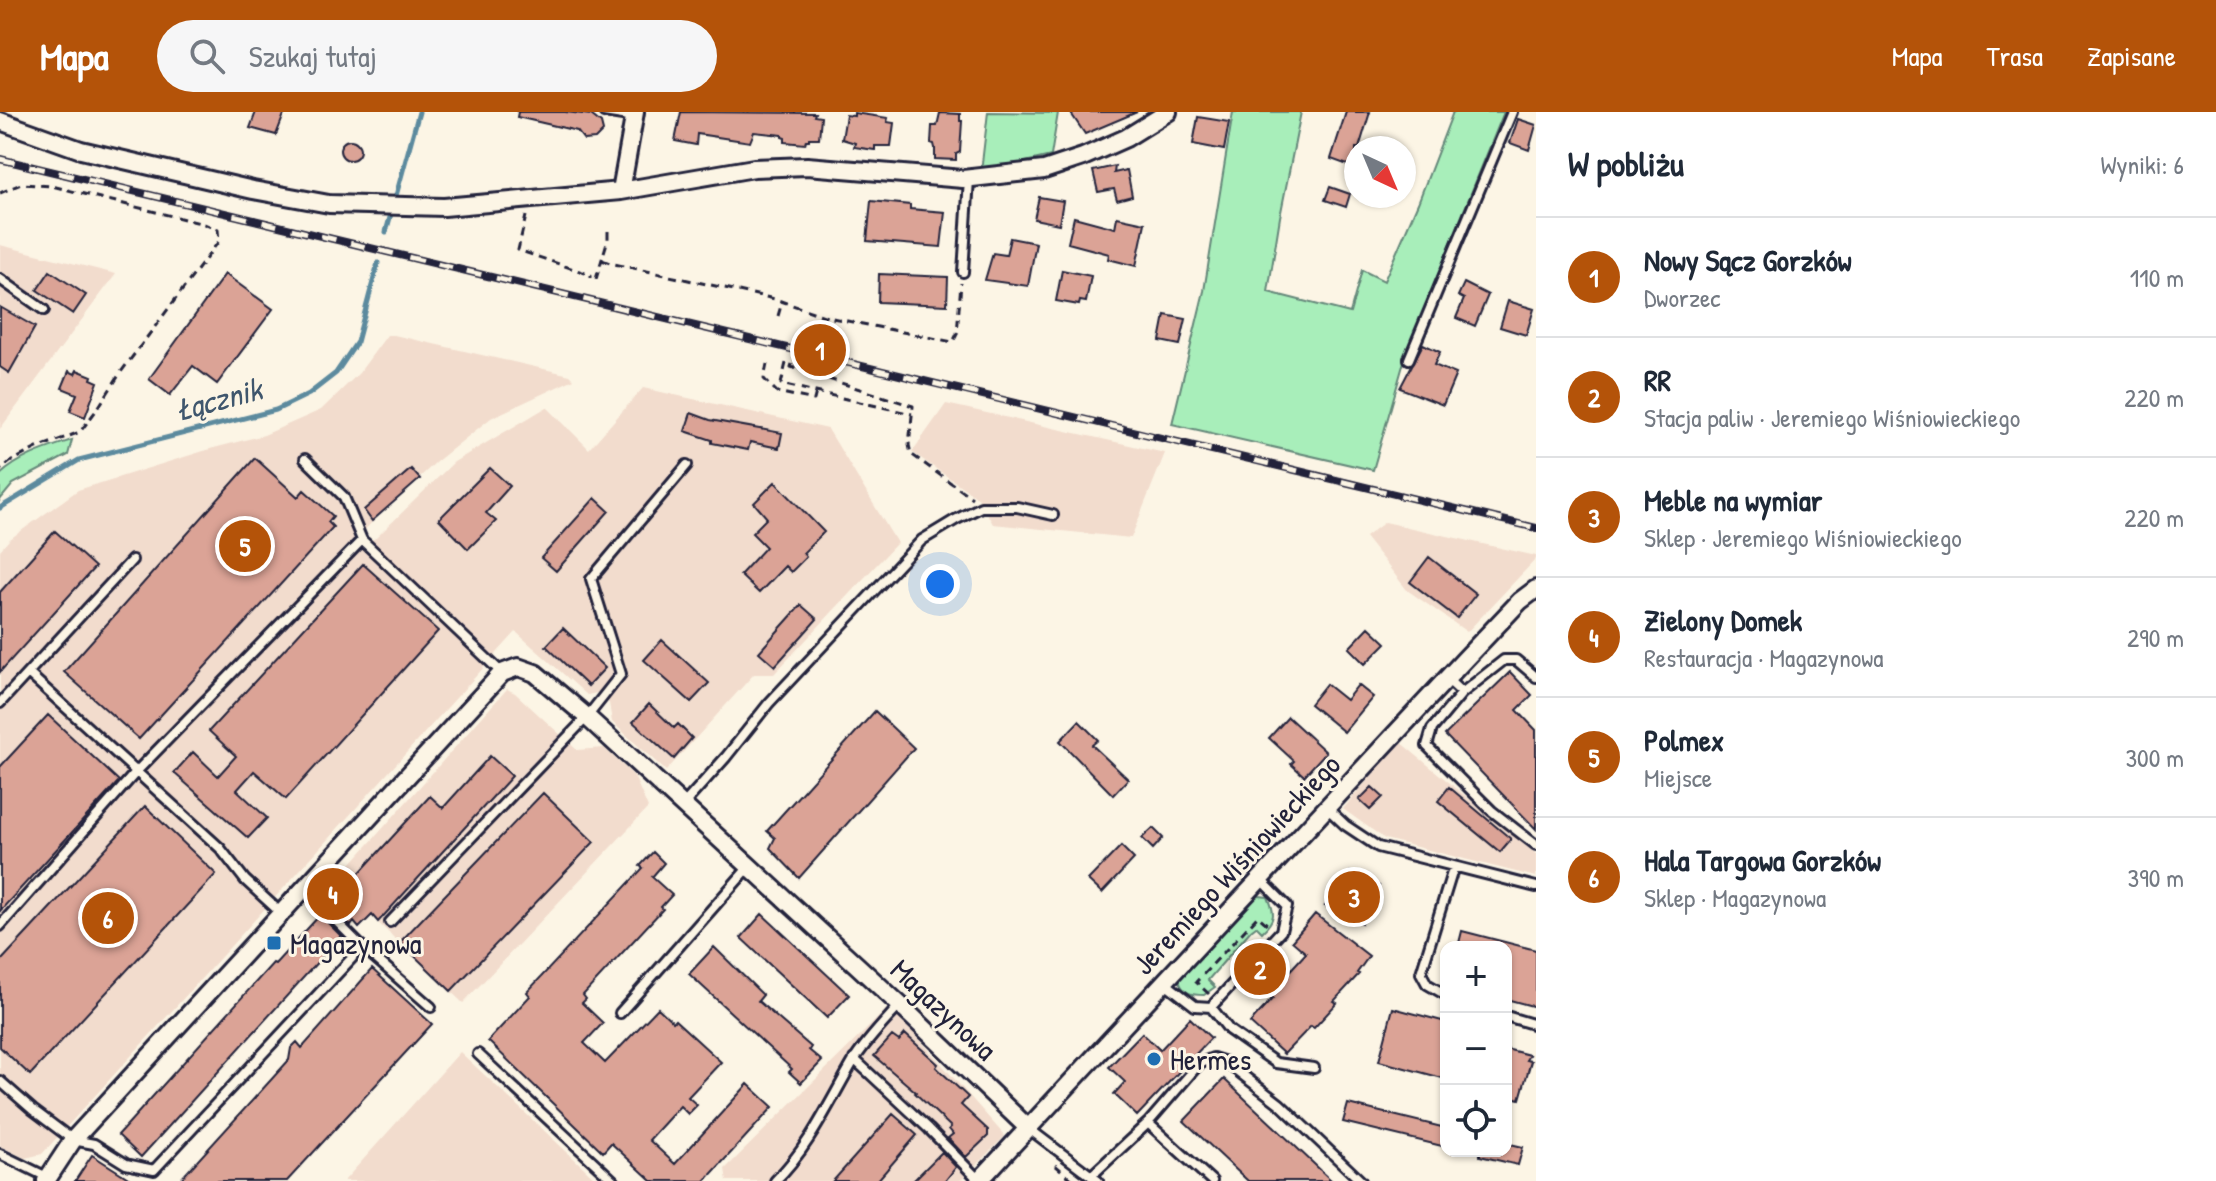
<!DOCTYPE html>
<html lang="pl">
<head>
<meta charset="utf-8">
<style>
	:root { --surface:#fff; --page:#f6f6f7; --text:#1f2937; --muted:#747a83; --line:#e0e1e3; --accent:#b45309 }
	body { margin:0; font-family:"Patrick Hand",sans-serif; background:var(--page); color:var(--text) }
	.controls { position:absolute; right:24px; bottom:24px; display:grid; overflow:hidden; border-radius:16px; box-shadow:0 2px 6px #0004 }
	.controls button { width:72px; height:72px; display:grid; place-items:center; padding:0; border:0; border-bottom:2px solid var(--line); background:var(--surface); color:var(--text); font:40px sans-serif }
	.compass { position:absolute; left:1344px; top:24px; width:72px; height:72px; border-radius:50%; background:var(--surface); box-shadow:0 2px 6px #0004; rotate:136deg }
	.you { position:absolute; left:940px; top:472px; width:28px; height:28px; margin:-20px; border:6px solid #fff; border-radius:50%; background:#1a73e8; box-shadow:0 0 0 12px #1a73e833 }
	.badge { display:grid; place-items:center; width:52px; height:52px; border-radius:50%; background:var(--accent); color:#fff; font-size:26px; font-weight:700 }
	.pin { position:absolute; translate:-50% -50%; border:4px solid #fff; box-shadow:0 2px 8px #0006 }
	.list { margin:0; padding:0; list-style:none }
	h2 { display:flex; justify-content:space-between; align-items:center; height:104px; margin:0; padding:0 32px; font-size:34px }
	h2 small { font-size:26px; font-weight:400; color:var(--muted) }
	.list li { display:grid; grid-template-columns:52px 1fr auto; gap:24px; align-items:center; box-sizing:border-box; height:120px; padding:0 32px; border-top:2px solid var(--line) }
	.list b { display:block; font-size:30px; white-space:nowrap }
	.list p { margin:0; font-size:26px; white-space:nowrap; color:var(--muted) }
	.list em { font-size:26px; font-style:normal; color:var(--muted) }
	.icon { flex:none; width:44px; height:44px; fill:none; stroke:currentColor; stroke-width:2; stroke-linecap:round; stroke-linejoin:round }
	.map { position:relative; flex:none; width:1536px; height:1069px; overflow:hidden }
	header { display:flex; align-items:center; gap:48px; box-sizing:border-box; height:112px; padding:0 40px; background:var(--accent); color:#fff }
	header strong { font-size:38px }
	nav { display:flex; gap:44px; margin-inline-start:auto; font-size:28px }
	.search { width:560px; height:72px; background:var(--page); display:flex; align-items:center; gap:20px; box-sizing:border-box; padding:0 28px; border-radius:44px; color:var(--muted); font-size:30px }
	main { display:flex }
	aside { flex:1; background:var(--surface) }
	.map>svg:first-child { display:block }
	.built { fill:#f2dccd }
	.green { fill:#a8eeba; stroke:#65887a; stroke-width:2 }
	.lines { fill:none; stroke-linecap:round; stroke-linejoin:round }
	.stream { stroke:#5c8a9e; stroke-width:5 }
	.building { fill:#dba396; stroke:#22223b; stroke-width:2 }
	.service-casing { stroke:#22223b; stroke-width:14 }
	.minor-casing { stroke:#22223b; stroke-width:22 }
	.path { stroke:#22223b; stroke-width:3; stroke-dasharray:8 6; stroke-linecap:butt }
	.service { stroke:#fcf5e5; stroke-width:8 }
	.minor { stroke:#fcf5e5; stroke-width:16 }
	.rail-casing { stroke:#22223b; stroke-width:8 }
	.rail { stroke:#fcf5e5; stroke-width:5; stroke-dasharray:15; stroke-linecap:butt }
	.poi-dot { fill:#1f6fb2; stroke:#fcf5e5; stroke-width:3 }
	.labels { text-anchor:middle; dominant-baseline:central; stroke-width:6; stroke-linejoin:round; paint-order:stroke }
	.street-label { font-size:30px; fill:#22223b; stroke:#fcf5e5 }
	.poi-label { font-size:30px; fill:#22223b; stroke:#fcf5e5; text-anchor:start }
	.water-label { font-size:32px; font-style:italic; fill:#3f566d; stroke:#fcf5e5 }
</style>
</head>
<body>
<header>
<strong>Mapa</strong>
<div class="search"><svg class="icon" aria-label="search" viewBox="0 0 24 24"><circle cx="10" cy="10" r="6"/><path d="M15 15l6 6"/></svg>Szukaj tutaj</div>
<nav><a>Mapa</a><a>Trasa</a><a>Zapisane</a></nav>
</header>
<main>
<div class="map">
<svg width="1536" height="1069" viewBox="0 0 1536 1069">
	<rect width="100%" height="100%" fill="#fcf5e5"/>
	<filter id="ink" filterUnits="userSpaceOnUse"><feTurbulence type="fractalNoise" baseFrequency=".0125" numOctaves="2"/><feDisplacementMap in="SourceGraphic" scale="16" xChannelSelector="R" yChannelSelector="G"/><feConvolveMatrix kernelMatrix="1 2 1 2 8 2 1 2 1" color-interpolation-filters="sRGB"/></filter>
	<g filter="url(#ink)">
		<!-- built -->
		<path class="built" d="M0 133 116 162 0 317Z
			M387 223H394L570 263 574 267 491 306 436 350 373 409 348 436 376 426 454 350 547 295 589 337 643 276 828 317 897 431 774 562H754L666 659 612 610 609 591 597 581 587 583 516 520 42 1042 25 1046 0 1034V438L10 427 78 378 210 337 264 323 321 298 359 261Z
			M946 292 1165 341 1131 426 993 412 978 386 912 340Z
			M1385 410 1536 444V447L1467 520 1407 478 1365 425Z
			M507 577 515 581 577 638 604 636 634 664 648 696 463 891 335 770Z
			M1400 630 1536 742V765L1385 727 1343 697Z
			M890 894 1005 1024 960 1069H727L725 1057Z
			M460 940 598 1069H344Z"/>
		<!-- green -->
		<path class="green" d="M988 0 1058 1 1051 44 981 60Z
			M1233 0H1301L1280 105 1268 180 1350 201 1362 158 1384 169 1418 91 1453 0H1504L1407 239 1373 358 1172 312 1204 179Z
			M72 328 68 343 13 372 0 388V363C21 344 45 337 72 328Z
			M1259 784 1268 785C1275 801 1276 807 1262 820L1256 814 1251 818 1208 868 1215 875 1204 883C1192 883 1184 882 1179 869L1183 861 1244 792Z"/>
		<g class="lines">
			<!-- stream -->
			<path class="stream" d="M386 120 419 0
				M0 396 79 348 276 298 309 282 336 261 357 230 378 151"/>
		</g>
		<!-- building -->
		<path class="building" d="M256 0H285L276 23 250 16Z
			M518 0H565L591 3 601 11 603 19 595 27 584 28 577 19 517 5Z
			M681 0 815 1 814 4 821 5 819 26H809V28H806L805 32 785 30V26L782 25V23L754 20 750 30 697 22 696 33 675 29Z
			M1070 0H1137L1085 22Z
			M1346 0H1370L1359 36H1356V56L1331 47Z
			M854 1 888 6 887 10 894 11 891 34H875V38L854 35 855 31 842 27 846 3 854 4Z
			M940 1 960 2V9H962L960 40 956 42V48L935 47V36L934 32 931 31 932 14H937Z
			M1198 5 1229 10 1224 38 1193 32Z
			M1518 7 1536 13 1529 38 1510 31Z
			M340 38a10 10 0 1 1 20 0a10 10 0 1 1-20 0Z
			M1115 54 1114 61 1127 58 1132 84 1117 88 1114 77 1098 80 1093 59Z
			M1330 75 1350 82 1346 95 1325 88Z
			M1039 85 1063 89 1059 112 1034 107Z
			M871 89 910 93V97L945 100 941 135 867 129Z
			M1074 105 1115 116 1117 105 1145 111 1136 154 1108 147 1109 142 1068 131Z
			M1010 126 1036 131 1028 174 985 168 993 141 1006 143Z
			M1062 158 1091 164 1086 190 1080 189 1079 193 1056 189Z
			M50 159 86 183 73 202 37 178Z
			M225 162 273 197 217 272 193 254 170 283 149 267Z
			M879 162 948 165 947 193 878 190Z
			M1464 171 1488 183 1475 214 1456 206 1464 187 1458 184Z
			M1508 189 1534 197 1526 223 1500 215Z
			M0 195 35 215 9 261 0 255Z
			M1165 203 1186 207 1180 233 1160 229Z
			M1423 232 1440 240 1434 253 1456 262 1443 293 1400 276Z
			M77 258 92 264 91 267 98 270 85 305 70 299 77 282 62 276 69 259 75 262Z
			M691 301 710 308 782 321 779 336 750 330 748 338 712 331V328L685 319Z
			M255 346 298 385 304 378 333 404 328 410 333 415 139 627 64 560Z
			M490 356 510 374 486 401 496 409 468 437 439 407Z
			M411 357 420 367 372 409 364 398Z
			M775 370 824 420 803 441 806 445 791 460 785 454 759 481 740 463 766 435 752 421 767 406 754 391Z
			M595 386 609 399 556 459 541 446Z
			M55 419 95 455 0 560V480Z
			M1429 445 1476 482 1457 506 1410 470Z
			M363 452 438 519 286 687 254 659 237 678 267 706 248 726 174 661 193 640 218 664 236 644 209 619Z
			M801 493 817 507 775 554 759 540Z
			M1369 515 1386 531 1365 552 1349 536Z
			M563 516 605 556 588 574 546 534Z
			M662 528 709 571 691 590 644 548Z
			M1510 560 1532 583 1517 598 1536 618V717L1445 623Z
			M1326 572 1346 588 1358 573 1373 585 1344 620 1310 592Z
			M649 592 674 616 678 612 692 626 674 647 633 610Z
			M875 599 914 636 799 766 770 736 775 726 767 719Z
			M48 603 119 669 0 799V655Z
			M1288 605 1326 640 1304 664 1291 652 1294 649 1269 626Z
			M1079 609 1098 628 1092 633 1128 667 1113 683 1060 629Z
			M490 644 512 664 378 810 372 803 359 816 354 810 351 814 330 793 430 684 443 696Z
			M1372 675 1383 685 1370 698 1359 688Z
			M1449 675 1511 727 1500 740 1438 689Z
			M543 681 594 730 451 879 400 830Z
			M145 694 216 762 30 963 0 935V850Z
			M1153 716 1163 726 1153 737 1142 726Z
			M1121 734 1134 747 1102 781 1088 768Z
			M653 740 664 751 652 765 672 783 661 795 663 797 583 883 586 887 582 891 603 911 584 931 605 951 658 896 673 910 675 908 721 950 688 985 697 993 688 1002 680 994 649 1028 675 1052 748 972 773 995 705 1069H652L611 1031 603 1040 488 929 530 884 527 880 643 756 640 754Z
			M1350 760 1379 774 1362 811 1325 794 1341 779Z
			M762 802 849 883 827 906 741 826Z
			M1315 802 1369 844 1357 861 1359 862 1334 889 1337 891 1314 916 1311 914 1284 942 1250 911 1273 886 1255 869 1250 874 1244 869 1265 847 1284 865 1306 841 1292 829Z
			M320 803 341 824 141 1045 118 1023 273 851 275 852Z
			M1462 819 1536 838V895L1506 887V835H1458Z
			M714 835 763 883 758 889 811 935 809 938 822 949 801 971 789 960 792 957 689 862Z
			M372 857 432 912 287 1069H179L289 948 291 936 297 930 302 936Z
			M1393 896 1446 910V967L1379 949Z
			M1190 906 1211 926 1137 1004 1114 982 1125 970 1109 955 1142 921 1160 938Z
			M905 922 938 952 936 955 968 985 961 993 988 1018V1024L966 1045 948 1026 953 1022 949 1017 951 1015 915 981 916 980 874 944 892 924 899 929Z
			M1506 937 1529 943 1526 948 1531 949 1520 987 1506 983Z
			M1224 967 1332 1069H1248L1184 1009Z
			M1348 992 1446 1016V1035L1343 1010Z
			M893 1002 917 1023 877 1069H833Z
			M1506 1031 1523 1035 1518 1053 1480 1044V1039H1506Z
			M942 1040 956 1055 945 1069H913Z
			M92 1043 133 1069H75Z"/>
		<g class="lines">
			<defs>
				<path id="service" d="M604 0 635 5
					M963 160 969 67
					M0 167 44 198
					M1409 247 1512 0
					M305 347 344 385 362 428 502 561
					M28 561 220 736 245 768 281 801
					M1447 567 1462 581 1504 548H1516L1536 565
					M1462 581 1432 617 1427 634 1492 699 1536 733
					M0 591 132 448
					M683 693 726 645 769 591 922 428 955 408 981 395H1017L1053 403
					M1327 696 1345 713 1378 735 1536 775
					M390 810 587 605 621 562 591 467 687 353
					M0 814 136 660 362 428
					M358 831 431 895
					M1164 870 1195 894 1211 895 1281 819 1287 794 1261 768
					M1446 883 1427 872 1421 861 1454 754
					M1211 895 1229 918 1276 951 1314 956
					M620 901 749 755
					M1506 904 1536 913
					M478 942 614 1069
					M854 947 929 1017 980 1069
					M0 969 33 998 73 1028 94 1032 126 1052 154 1058 352 846 358 831 304 777
					M1148 1011 1212 1069
					M1028 1016 1098 1069
					M0 1042 49 1066
					M1091 1064 1148 1011 1199 952 1213 946 1226 950 1280 992 1361 1069
					M775 1069C809 1036 829 991 853 950 865 930 884 911 900 893"/>
				<path id="minor" d="M0 9 81 38 253 78 329 92 444 95 621 79 754 56 807 54 963 67 1044 58 1083 45 1126 26 1168 0
					M621 79 635 0
					M46 1069 73 1028 502 561 518 555 535 561 587 605 900 893 1028 1016
					M979 1069 1465 547 1520 489 1536 477"/>
			</defs>
			<!-- service casing -->
			<use href="#service" class="service-casing"/>
			<!-- minor casing -->
			<use href="#minor" class="minor-casing"/>
			<!-- path -->
			<path class="path" d="M0 81 21 72 52 74 204 112 218 118 219 129 121 260 98 296 80 320 37 336 10 350 0 358
				M526 104 518 138 591 163V166
				M602 148 610 151 775 187 827 205 953 230 957 222 961 171
				M596 167 608 127V119
				M778 204 782 190
				M786 251 781 272 912 302
				M767 252 764 267 777 280 814 288 816 280
				M792 252 791 255 913 294 909 333 911 342 972 386
				M1209 882 1196 870 1258 804 1269 814
				M1055 1053 1074 1069"/>
			<!-- service -->
			<use href="#service" class="service"/>
			<!-- minor -->
			<use href="#minor" class="minor"/>
			<defs>
				<path id="rail" d="M0 47 1536 416"/>
			</defs>
			<!-- rail casing -->
			<use href="#rail" class="rail-casing"/>
			<!-- rail -->
			<use href="#rail" class="rail"/>
		</g>
	</g>
	<!-- markers -->
	<g class="poi-dot">
		<rect x="266" y="823" width="16" height="16" rx="4"/>
		<circle cx="1154" cy="947" r="8"/>
	</g>
	<g class="labels">
		<!-- street labels -->
		<g class="street-label">
			<text transform="translate(1236 752) rotate(-47)">Jeremiego Wiśniowieckiego</text>
			<text transform="translate(944 897) rotate(43)">Magazynowa</text>
		</g>
		<!-- poi labels -->
		<g class="poi-label">
			<text x="290" y="831">Magazynowa</text>
			<text x="1170" y="947">Hermes</text>
		</g>
		<!-- water labels -->
		<g class="water-label">
			<text transform="translate(218 287) rotate(-15)">Łącznik</text>
		</g>
	</g>
</svg>
<div class="controls">
<button>+</button>
<button>−</button>
<button><svg class="icon" aria-label="locate" viewBox="0 0 24 24"><circle cx="12" cy="12" r="6"/><path d="M12 2v4M12 18v4M2 12h4M18 12h4"/></svg></button>
</div>
<svg class="compass" viewBox="-18 -18 36 36"><path d="M0-13l5 13h-10z" fill="#e53935"/><path d="M0 13l5-13h-10z" fill="#747a83"/></svg>
<div class="you"></div>
<div class="pin badge" style="left:820px;top:238px">1</div>
<div class="pin badge" style="left:1260px;top:857px">2</div>
<div class="pin badge" style="left:1354px;top:785px">3</div>
<div class="pin badge" style="left:333px;top:782px">4</div>
<div class="pin badge" style="left:245px;top:434px">5</div>
<div class="pin badge" style="left:108px;top:806px">6</div>
</div>
<aside>
<h2>W pobliżu<small>Wyniki: 6</small></h2>
<ul class="list">
<li><span class="badge">1</span><div><b>Nowy Sącz Gorzków</b><p>Dworzec</p></div><em>110 m</em></li>
<li><span class="badge">2</span><div><b>RR</b><p>Stacja paliw · Jeremiego Wiśniowieckiego</p></div><em>220 m</em></li>
<li><span class="badge">3</span><div><b>Meble na wymiar</b><p>Sklep · Jeremiego Wiśniowieckiego</p></div><em>220 m</em></li>
<li><span class="badge">4</span><div><b>Zielony Domek</b><p>Restauracja · Magazynowa</p></div><em>290 m</em></li>
<li><span class="badge">5</span><div><b>Polmex</b><p>Miejsce</p></div><em>300 m</em></li>
<li><span class="badge">6</span><div><b>Hala Targowa Gorzków</b><p>Sklep · Magazynowa</p></div><em>390 m</em></li>
</ul>
</aside>
</main>
</body>
</html>
